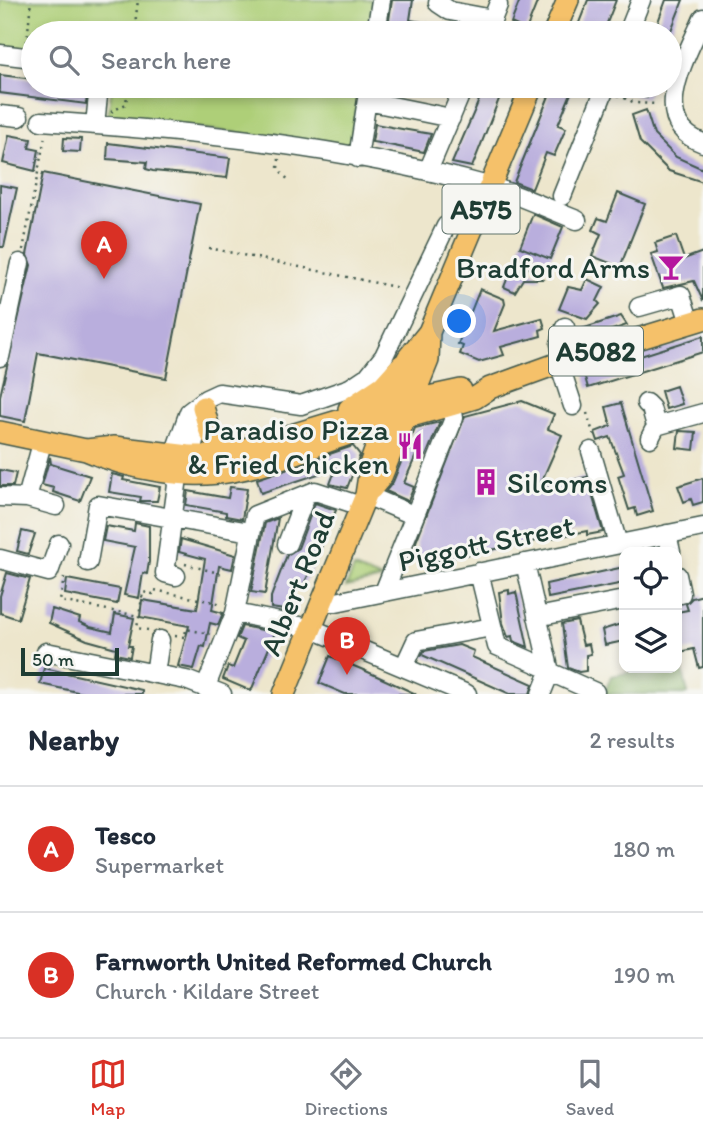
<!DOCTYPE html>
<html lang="en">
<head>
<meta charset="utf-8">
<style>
	:root { --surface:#fff; --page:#f6f6f7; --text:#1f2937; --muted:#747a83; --line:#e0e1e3; --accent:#d93025 }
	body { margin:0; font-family:Itim,sans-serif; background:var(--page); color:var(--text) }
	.controls { position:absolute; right:21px; bottom:21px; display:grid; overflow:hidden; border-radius:14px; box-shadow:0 4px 10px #0003 }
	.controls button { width:63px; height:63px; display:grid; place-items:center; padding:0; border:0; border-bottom:2px solid var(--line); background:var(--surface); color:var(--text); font:35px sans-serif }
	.scale { position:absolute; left:21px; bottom:18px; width:98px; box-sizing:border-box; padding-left:7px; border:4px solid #1f3d34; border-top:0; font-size:19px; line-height:24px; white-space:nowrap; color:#1f3d34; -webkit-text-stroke:5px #f6f6f2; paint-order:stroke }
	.you { position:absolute; left:460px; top:322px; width:24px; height:24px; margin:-18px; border:5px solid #fff; border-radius:50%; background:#1a73e8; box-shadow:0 0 0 10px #1a73e833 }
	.badge { display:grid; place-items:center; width:46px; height:46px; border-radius:50%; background:var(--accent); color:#fff; font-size:23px; font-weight:700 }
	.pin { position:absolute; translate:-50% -58px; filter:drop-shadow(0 2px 4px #0008) }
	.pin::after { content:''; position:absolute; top:37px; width:24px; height:21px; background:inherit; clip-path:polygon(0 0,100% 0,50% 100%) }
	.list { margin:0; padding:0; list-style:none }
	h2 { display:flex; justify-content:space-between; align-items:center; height:91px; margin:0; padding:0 28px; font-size:30px }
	h2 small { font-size:23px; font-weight:400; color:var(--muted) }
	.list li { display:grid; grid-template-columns:46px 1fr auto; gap:21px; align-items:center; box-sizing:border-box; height:126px; padding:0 28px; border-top:2px solid var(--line) }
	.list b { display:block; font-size:26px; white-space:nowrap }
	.list p { margin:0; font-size:23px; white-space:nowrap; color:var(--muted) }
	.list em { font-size:23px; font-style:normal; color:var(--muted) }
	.icon { flex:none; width:38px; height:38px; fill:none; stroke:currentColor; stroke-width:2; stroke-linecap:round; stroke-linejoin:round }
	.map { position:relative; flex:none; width:703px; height:694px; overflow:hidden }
	.search { position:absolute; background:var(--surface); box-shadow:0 4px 10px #0003; left:21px; right:21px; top:21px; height:77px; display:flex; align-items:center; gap:18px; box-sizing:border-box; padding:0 24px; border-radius:38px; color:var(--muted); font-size:26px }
	.sheet { height:343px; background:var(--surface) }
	nav { display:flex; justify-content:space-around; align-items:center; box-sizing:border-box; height:98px; border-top:2px solid var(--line); background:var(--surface); font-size:19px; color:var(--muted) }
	nav a { display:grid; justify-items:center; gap:4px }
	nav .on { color:var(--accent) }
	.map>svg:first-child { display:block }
	.green { fill:#aecf78; stroke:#668656; stroke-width:2 }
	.forest { fill:#8ab268; stroke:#54784e; stroke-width:2 }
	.building { fill:#b9aedd }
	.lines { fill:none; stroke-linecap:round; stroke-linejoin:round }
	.minor-casing { stroke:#3e564b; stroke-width:21 }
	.major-casing { stroke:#3e564b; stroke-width:24 }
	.path { stroke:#3e564b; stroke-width:2.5; stroke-dasharray:2 5; stroke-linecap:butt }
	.minor { stroke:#fff; stroke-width:18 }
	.major { stroke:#f5c16b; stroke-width:21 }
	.labels { text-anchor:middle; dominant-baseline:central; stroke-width:6; stroke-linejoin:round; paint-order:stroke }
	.shield { fill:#f6f6f2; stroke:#60746d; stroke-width:2 }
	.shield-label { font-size:28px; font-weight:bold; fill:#1f3d34 }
	.poi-label { font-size:30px; fill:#1f3d34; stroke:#f6f6f2; text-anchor:end }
	.street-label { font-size:30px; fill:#1f3d34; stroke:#f6f6f2 }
</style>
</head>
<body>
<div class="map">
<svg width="703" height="694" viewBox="0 0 703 694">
	<rect width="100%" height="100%" fill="#f6f6f2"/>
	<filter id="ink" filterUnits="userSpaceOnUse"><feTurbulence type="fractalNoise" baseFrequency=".0143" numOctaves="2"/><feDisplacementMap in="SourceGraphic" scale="14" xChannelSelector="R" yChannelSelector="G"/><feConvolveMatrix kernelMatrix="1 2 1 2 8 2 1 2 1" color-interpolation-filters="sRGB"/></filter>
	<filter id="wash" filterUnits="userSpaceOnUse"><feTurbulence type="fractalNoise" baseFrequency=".00686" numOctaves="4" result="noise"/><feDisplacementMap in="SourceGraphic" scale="28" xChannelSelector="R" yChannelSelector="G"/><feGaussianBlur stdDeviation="1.57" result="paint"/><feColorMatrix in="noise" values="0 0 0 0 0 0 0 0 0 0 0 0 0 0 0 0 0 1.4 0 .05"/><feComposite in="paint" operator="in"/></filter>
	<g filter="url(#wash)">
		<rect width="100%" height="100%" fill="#ede6cc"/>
		<!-- green -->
		<path class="green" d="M0 0H373L368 33H33V52L0 49Z
			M112 86H360L350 147 108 117Z
			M354 568 382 579 346 587Z"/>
		<!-- forest -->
		<path class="forest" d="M681 662 688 694H604L611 676 651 668H677V663Z"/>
		<g id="blocks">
			<!-- building -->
			<path class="building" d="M392 0H413L410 20 452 27 451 33H387Z
				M520 0H538L526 30 511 23Z
				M588 0H616L603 33H575Z
				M666 0H683L670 33H654Z
				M0 75 33 79V86H88L86 104 0 93Z
				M414 86H444L443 96 413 92Z
				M485 86 503 89 472 167 452 163Z
				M553 86H574L558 125 566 128 554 156 546 153 532 189 514 182Z
				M635 86H650L647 98 633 96Z
				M646 110 654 135 676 157 703 169V182L669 171 640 142 632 115Z
				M375 124 402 129 431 134 424 152 379 143 372 142Z
				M9 135 31 139 29 148 39 150 35 171 3 163Z
				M64 138 81 139 80 152 63 151Z
				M108 143 230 158 227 178 153 171 146 169 147 162 107 159Z
				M43 173 200 204 166 378 38 353 25 421 0 416V396L31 265 27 255Z
				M0 185 17 188 4 247H0Z
				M618 193 645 204 620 267 592 256 601 234 593 230 598 218 607 221Z
				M533 214 563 227 550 259 520 247Z
				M676 236 684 259 703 252V301L694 281 663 288 651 254 658 252 655 243Z
				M516 257 542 279H523L515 292 504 287Z
				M587 279 604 287 597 301 600 304 587 319 559 309 568 287 582 290Z
				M480 289 504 299 505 304 494 331 542 318 545 328 540 330 541 336 501 347 504 355 479 362 460 354 463 346 458 344Z
				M621 316 627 325 582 340 579 330Z
				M703 336V352L588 388 584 374Z
				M676 386 682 404 666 409 661 391Z
				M522 401 554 414 548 429 562 435 539 487 587 477 603 532 587 535V531L430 562 421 567 416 542 465 416Z
				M621 403 653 511 637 516 635 508 629 510 618 476 624 474 610 437 598 441 595 432 611 426 606 407Z
				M440 422 426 456 417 453 404 483 414 487 408 501 386 491 393 482 415 428Z
				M679 431 696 432 694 450 677 448Z
				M353 446 360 455 347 488 330 484 336 468 261 493 257 479Z
				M50 457 51 464 90 476 80 501 53 492 54 488 42 485Z
				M0 470 16 473 13 486H0Z
				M112 474 124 477 123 480 160 487 157 501H140L141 497 109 492Z
				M703 478V502L693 505 691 499 684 502 678 486Z
				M230 487 247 489 242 519 226 516V512L186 505 188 491 228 498Z
				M315 503 336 510 318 555 302 588 295 586 291 611 271 608V597L287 555 298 548Z
				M278 518 265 594 251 592 265 523Z
				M135 523 149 526V562L147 574 143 573 139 598 124 595 135 547 103 541 106 526 134 531Z
				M22 531 35 534 28 554 17 551Z
				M181 539 235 555 232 569 219 566 212 610 223 613 218 625 210 623 205 647 201 646 194 669 178 666 189 626 140 617 142 600 197 609 205 559 179 552Z
				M624 567V583L548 598 546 584Z
				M7 573 30 579 18 619 0 613V596Z
				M67 579 120 589 117 604 65 594Z
				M509 590V594L516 592 528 647 513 641 512 636 508 637 503 623 499 592Z
				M703 595V667L699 668 694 649 680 652 677 612 688 610 686 604 692 598Z
				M52 609 80 618 79 622 90 627 112 632 115 614 134 618 128 646H132L130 657 115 654 116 648 87 640 49 623Z
				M577 621 583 645 589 644 591 654 586 655V671L579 672 568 668 562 624Z
				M624 623V641L605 645 602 630Z
				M242 626 272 632 274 636 251 691 223 679 228 666 233 668 244 641 237 638Z
				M459 645 474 651 472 657 533 684 530 694H510L422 655 424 651Z
				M330 656 368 672 416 694H345L319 683Z
				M44 668 142 690V694H87L40 684Z"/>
		</g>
	</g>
	<g filter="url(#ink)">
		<use href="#blocks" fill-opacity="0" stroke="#3e564b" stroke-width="2"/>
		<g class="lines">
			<defs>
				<path id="minor" d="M440 0 438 3 450 11 493 19
					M703 18C687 56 646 122 703 143
					M376 33 381 0
					M487 33 498 5
					M628 33 641 0
					M0 54 33 58
					M367 101 451 118
					M0 115 19 117
					M41 121C191 131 343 146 488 186 518 194 548 209 577 220
					M95 125 99 86
					M358 158 369 86
					M428 171 464 86
					M562 196 606 86
					M639 307 681 295 690 323
					M0 357 20 263
					M563 361 560 344 565 327
					M559 363 573 406
					M646 403 651 408 656 426 650 438
					M656 426 703 413
					M591 451 618 544
					M187 467 204 403
					M366 495 413 515
					M0 497 27 498 56 506
					M27 498 42 443
					M667 534 671 552
					M287 544 306 495
					M0 559 49 572 59 544
					M88 562 98 505 250 532
					M525 563 550 672 541 694
					M479 572 497 646 549 669
					M677 575 681 594
					M176 576 165 573 177 485 173 471 174 454 189 412 206 399 219 393 301 405 350 388 368 376 384 356 446 226
					M384 592 454 418 452 405
					M322 602H336L703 527
					M235 613 310 628 467 694
					M537 617 624 600
					M46 652 186 680 222 694
					M404 667 416 641 492 627
					M550 672 595 692
					M155 674 160 640
					M205 689 235 613 255 515 315 491 361 506"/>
				<path id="major" d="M554 33 568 0
					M203 407C212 437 207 439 238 452
					M349 409 383 386 402 365
					M0 432 86 450 114 447 189 456H222L391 405 461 390
					M86 450C129 469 186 480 233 471 276 463 319 443 361 430 399 418 437 410 475 398L490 388 559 363 703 319
					M371 489 381 477 428 360 429 332
					M284 694 366 495 371 462 408 358 429 332 532 86"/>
			</defs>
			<!-- minor casing -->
			<use href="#minor" class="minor-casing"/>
			<!-- major casing -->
			<use href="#major" class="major-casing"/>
			<!-- path -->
			<path class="path" d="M134 33 138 0
				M27 42 31 0
				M618 95 635 103 658 104
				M111 112 126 104 128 86
				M279 159 278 168 290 182
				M209 248 400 288
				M23 250 45 136
				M587 413 594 436
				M185 564 222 574
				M64 577 60 601 139 616
				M148 630 137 628 143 592 153 594 154 590 223 604
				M175 636 185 637 186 629 210 634"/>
			<!-- minor -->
			<use href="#minor" class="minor"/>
			<!-- major -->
			<use href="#major" class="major"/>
		</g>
	</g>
	<!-- icons -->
	<defs>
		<symbol id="bar-bare" viewBox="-9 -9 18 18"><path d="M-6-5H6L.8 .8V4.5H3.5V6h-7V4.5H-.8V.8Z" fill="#b5179e" stroke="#f6f6f2" stroke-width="2.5" paint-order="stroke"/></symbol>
		<symbol id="restaurant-bare" viewBox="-9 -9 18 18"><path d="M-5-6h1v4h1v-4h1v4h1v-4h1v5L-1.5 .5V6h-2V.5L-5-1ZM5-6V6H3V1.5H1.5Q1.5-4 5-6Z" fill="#b5179e" stroke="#f6f6f2" stroke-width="2.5" paint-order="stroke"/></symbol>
		<symbol id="building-bare" viewBox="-9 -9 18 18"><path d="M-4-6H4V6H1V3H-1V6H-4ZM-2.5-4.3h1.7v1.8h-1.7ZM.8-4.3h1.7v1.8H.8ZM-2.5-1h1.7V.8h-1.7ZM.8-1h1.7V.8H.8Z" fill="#b5179e" stroke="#f6f6f2" stroke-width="2.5" paint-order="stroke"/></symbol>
	</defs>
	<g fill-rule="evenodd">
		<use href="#bar-bare" x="652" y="248" width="38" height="38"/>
		<use href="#restaurant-bare" x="391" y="427" width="38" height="38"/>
		<use href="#building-bare" x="467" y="463" width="38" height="38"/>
	</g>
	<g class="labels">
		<!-- shield labels -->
		<g class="shield">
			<rect x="442.5" y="184.5" width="77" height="49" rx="5"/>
			<rect x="549" y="326.5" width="94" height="49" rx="5"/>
		</g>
		<g class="shield-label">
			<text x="481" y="209">A575</text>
			<text x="596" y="351">A5082</text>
		</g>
		<!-- poi labels -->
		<g class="poi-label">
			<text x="650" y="267">Bradford Arms</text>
			<text x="389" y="429">Paradiso Pizza<tspan x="389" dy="34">&amp; Fried Chicken</tspan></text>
			<text x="507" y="482" text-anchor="start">Silcoms</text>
		</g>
		<!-- street labels -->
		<g class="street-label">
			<text transform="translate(486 543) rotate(-12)">Piggott Street</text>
			<text transform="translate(297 583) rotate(-68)">Albert Road</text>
		</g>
	</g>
</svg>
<div class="controls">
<button><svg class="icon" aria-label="locate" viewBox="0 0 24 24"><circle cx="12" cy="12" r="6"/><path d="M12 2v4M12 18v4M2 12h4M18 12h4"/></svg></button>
<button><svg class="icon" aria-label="layers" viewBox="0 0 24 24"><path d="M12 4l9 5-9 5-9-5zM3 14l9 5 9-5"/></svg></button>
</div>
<div class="scale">50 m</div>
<div class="you"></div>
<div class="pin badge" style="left:104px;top:279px">A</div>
<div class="pin badge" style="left:347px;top:675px">B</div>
<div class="search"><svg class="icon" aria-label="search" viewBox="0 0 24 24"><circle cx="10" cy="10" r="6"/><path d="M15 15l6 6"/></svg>Search here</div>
</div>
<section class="sheet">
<h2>Nearby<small>2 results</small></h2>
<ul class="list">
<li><span class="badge">A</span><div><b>Tesco</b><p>Supermarket</p></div><em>180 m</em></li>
<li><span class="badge">B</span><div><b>Farnworth United Reformed Church</b><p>Church · Kildare Street</p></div><em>190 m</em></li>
</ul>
</section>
<nav>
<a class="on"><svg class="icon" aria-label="map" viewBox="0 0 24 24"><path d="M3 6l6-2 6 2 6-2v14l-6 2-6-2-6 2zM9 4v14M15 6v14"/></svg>Map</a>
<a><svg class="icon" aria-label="directions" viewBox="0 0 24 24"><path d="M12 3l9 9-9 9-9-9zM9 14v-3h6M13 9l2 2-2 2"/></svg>Directions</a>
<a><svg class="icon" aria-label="saved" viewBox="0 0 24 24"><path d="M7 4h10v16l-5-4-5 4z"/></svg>Saved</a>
</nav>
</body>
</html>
